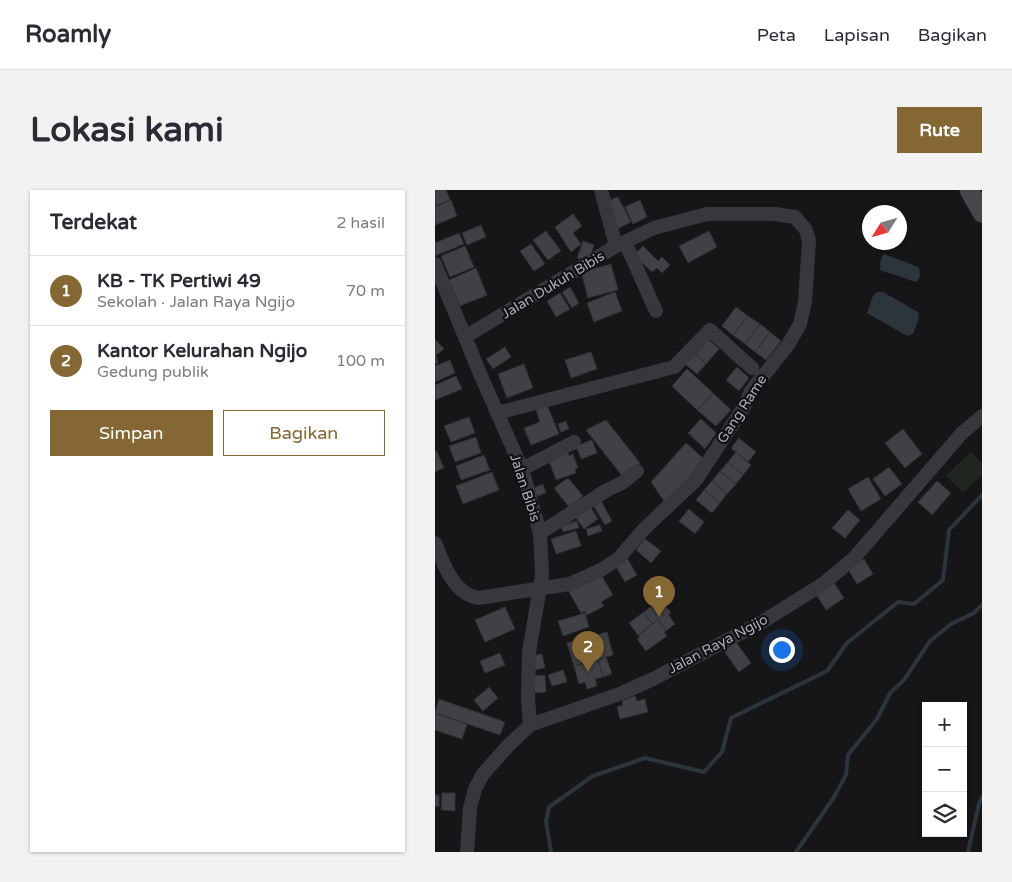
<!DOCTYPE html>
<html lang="id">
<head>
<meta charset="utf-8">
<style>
	:root { --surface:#fff; --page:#f2f2f3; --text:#2b2b33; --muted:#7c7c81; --line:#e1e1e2; --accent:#856733 }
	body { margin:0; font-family:"Varela Round",sans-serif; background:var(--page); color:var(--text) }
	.controls { position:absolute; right:15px; bottom:15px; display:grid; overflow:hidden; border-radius:0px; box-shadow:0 1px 4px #0004 }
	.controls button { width:45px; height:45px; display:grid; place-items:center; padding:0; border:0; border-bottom:1px solid var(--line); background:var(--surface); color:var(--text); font:25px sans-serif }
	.compass { position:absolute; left:427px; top:15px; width:45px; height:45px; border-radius:50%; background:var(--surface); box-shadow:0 1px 4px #0004; rotate:233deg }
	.you { position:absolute; left:346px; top:459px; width:18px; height:18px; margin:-12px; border:4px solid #fff; border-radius:50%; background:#1a73e8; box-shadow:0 0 0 8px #1a73e833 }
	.badge { display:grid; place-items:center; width:32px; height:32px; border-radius:50%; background:var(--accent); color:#fff; font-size:16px; font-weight:700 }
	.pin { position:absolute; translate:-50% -41px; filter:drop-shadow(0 1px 2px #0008) }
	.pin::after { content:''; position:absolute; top:26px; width:18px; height:15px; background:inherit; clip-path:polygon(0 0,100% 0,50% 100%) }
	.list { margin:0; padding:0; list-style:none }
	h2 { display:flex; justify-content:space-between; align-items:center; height:65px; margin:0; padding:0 20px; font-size:21px }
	h2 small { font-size:16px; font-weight:400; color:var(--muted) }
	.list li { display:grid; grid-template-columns:32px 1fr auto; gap:15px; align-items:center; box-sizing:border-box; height:70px; padding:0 20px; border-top:1px solid var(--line) }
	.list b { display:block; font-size:19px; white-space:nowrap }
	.list p { margin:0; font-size:16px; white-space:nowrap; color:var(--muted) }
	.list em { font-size:16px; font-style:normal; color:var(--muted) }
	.actions { display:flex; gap:10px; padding:15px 20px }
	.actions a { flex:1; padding:11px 0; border:1px solid var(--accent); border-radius:0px; text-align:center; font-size:18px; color:var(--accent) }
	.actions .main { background:var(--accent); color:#fff }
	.icon { flex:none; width:28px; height:28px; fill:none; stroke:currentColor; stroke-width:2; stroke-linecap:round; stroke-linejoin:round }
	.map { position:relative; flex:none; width:547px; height:662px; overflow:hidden; border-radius:0px }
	header { display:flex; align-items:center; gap:30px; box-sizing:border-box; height:70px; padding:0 25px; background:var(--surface); border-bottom:1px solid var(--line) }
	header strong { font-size:24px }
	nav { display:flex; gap:28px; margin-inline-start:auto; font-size:18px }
	.intro { display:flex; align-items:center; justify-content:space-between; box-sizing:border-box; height:120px; padding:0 30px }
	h1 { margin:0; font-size:35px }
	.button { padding:12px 22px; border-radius:0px; background:var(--accent); color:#fff; font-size:18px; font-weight:700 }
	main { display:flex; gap:30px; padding:0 30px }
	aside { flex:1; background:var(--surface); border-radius:0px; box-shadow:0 1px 4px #0004 }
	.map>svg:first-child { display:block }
	.green { fill:#1e261f }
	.water { fill:#2c353c }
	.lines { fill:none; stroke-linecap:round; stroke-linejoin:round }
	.stream { stroke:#2c353c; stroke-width:4 }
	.building { fill:#404145; stroke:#303034 }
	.street { stroke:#37383d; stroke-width:14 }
	.secondary { stroke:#45474d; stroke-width:19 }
	.labels { text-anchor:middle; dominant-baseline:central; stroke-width:4.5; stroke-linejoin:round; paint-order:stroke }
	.street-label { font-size:14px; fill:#a8adb8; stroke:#111113 }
</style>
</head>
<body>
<header>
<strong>Roamly</strong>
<nav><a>Peta</a><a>Lapisan</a><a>Bagikan</a></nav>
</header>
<div class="intro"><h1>Lokasi kami</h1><a class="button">Rute</a></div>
<main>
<aside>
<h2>Terdekat<small>2 hasil</small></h2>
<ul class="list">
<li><span class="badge">1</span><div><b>KB - TK Pertiwi 49</b><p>Sekolah · Jalan Raya Ngijo</p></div><em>70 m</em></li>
<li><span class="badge">2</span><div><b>Kantor Kelurahan Ngijo</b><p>Gedung publik</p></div><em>100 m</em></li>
</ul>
<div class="actions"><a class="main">Simpan</a><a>Bagikan</a></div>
</aside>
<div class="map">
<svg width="547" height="662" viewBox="0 0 547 662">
	<rect width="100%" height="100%" fill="#161618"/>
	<!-- green -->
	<path class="green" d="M536 262 547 273V285L528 303 511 285Z"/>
	<!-- water -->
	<path class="water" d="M449 64 483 77C486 83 486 87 481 92L445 80 446 69Z
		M442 102H448L483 122 484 128 478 144 472 146 432 123 438 106Z"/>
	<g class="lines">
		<!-- stream -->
		<path class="stream" d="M116 662 111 631 114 617 158 586 210 568 269 582 287 562 296 528 392 481 412 453 463 412 479 414 508 390 514 340 547 305
			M361 662 399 607 411 585 413 565 442 529 455 503 469 490 495 451 516 434 539 423 547 415
			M533 662 544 614 547 607"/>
	</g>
	<!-- building -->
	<path class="building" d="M0 0H11L15 10 0 16Z
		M183 7 196 32 178 41 173 11Z
		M16 10 22 26 0 35V17Z
		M205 10 212 27 198 34 190 17Z
		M138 24 147 36 138 43 146 54 136 62 120 37Z
		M46 35 51 47 32 55 27 43Z
		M111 41 126 61 113 70 98 50Z
		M274 41 282 57 253 73 244 56Z
		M24 43 29 54 0 66V53Z
		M148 51 159 55 154 71 142 68Z
		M96 54 110 74 99 81 85 61Z
		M30 56 39 77 15 87 6 66Z
		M208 56 223 71 227 67 235 75 227 83 222 78 217 82 199 65Z
		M176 74 183 100 153 108 146 82Z
		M41 78 52 105 25 116 14 90Z
		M135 97 144 113 137 118 127 102Z
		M180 102 187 121 159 132 152 113Z
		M125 103 135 119 121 127 112 111Z
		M301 117 313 126 298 145 287 136Z
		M313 126 325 134 310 154 298 145Z
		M325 134 335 142 320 162 310 154Z
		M335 142 346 151 331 170 320 162Z
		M272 148 284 159 271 174 259 163Z
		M0 149 9 159 1 165 3 173 0 174Z
		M70 157 76 167 58 179 51 169Z
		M156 162 162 179 136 188 130 170Z
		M259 163 271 174 262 184 249 173Z
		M15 170 20 183 0 192V176Z
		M89 174 98 198 72 208 63 184Z
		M302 177 314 188 304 201 291 190Z
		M252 179 278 203 262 220 237 196Z
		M21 186 27 199 0 210V195Z
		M278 203 296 220 281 236 262 220Z
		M112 215 124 244 96 255 89 238 105 232 101 219Z
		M34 227 40 243 16 252 9 236Z
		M266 229 281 243 270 259 253 243Z
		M171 230 205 273 188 287 151 240Z
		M131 231 134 239 126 242 123 234Z
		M468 239 487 264 470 278 450 253Z
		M41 247 46 263 20 272 14 256Z
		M304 248 321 262 313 272 296 258Z
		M157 250 162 263 146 269 141 256Z
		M251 253 268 268 249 295 229 311 216 292Z
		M1 260 9 278 0 282V261Z
		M132 261 134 266 138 264 143 278 140 279 141 283 121 290 113 268Z
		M301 262 316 275 308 285 293 272Z
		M49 265 55 280 26 290 21 276Z
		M293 272 308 285 301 294 285 281Z
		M454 277 467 294 450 306 438 289Z
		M285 281 301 294 292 304 277 291Z
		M57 282 64 300 28 314 21 296Z
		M433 287 446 309 426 321 413 299Z
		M133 288 148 306 134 317 119 298Z
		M277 291 292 304 285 313 269 300Z
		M502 291 516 303 497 325 483 312Z
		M108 294 111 303 102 306 99 298Z
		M269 300 285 313 277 323 261 310Z
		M166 311 177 331 170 335 158 315Z
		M155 316 163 329 149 339 140 326Z
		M254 319 269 332 260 344 244 331Z
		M413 320 425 330 410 348 397 338Z
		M142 331 144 338 128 342 126 336Z
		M165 335 167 341 153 346 151 339Z
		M141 341 146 356 121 364 116 349Z
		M210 349 226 361 216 373 201 360Z
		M192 368 202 385 190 392 180 375Z
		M429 369 438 384 422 394 413 379Z
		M165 383 178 405 166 412 169 416 152 425 150 421 146 423 133 400Z
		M399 393 409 408 391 420 381 404Z
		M226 409 236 423 233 424 240 434 231 441 223 430 217 434 209 422Z
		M70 417 80 439 50 452 40 430Z
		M209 422 217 434 203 445 194 433Z
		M150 423 154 437 128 446 123 431Z
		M223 430 231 441 229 442 232 446 211 461 202 449 205 447 203 445Z
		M172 442 178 465 139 476 132 453Z
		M301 452 316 473 304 482 289 461Z
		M65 463 70 475 50 483 45 471Z
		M107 464 110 478 99 480 96 466Z
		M171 467 177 484 168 487 163 470Z
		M163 470 168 487 160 489 162 496 152 499 150 492 144 494 139 476Z
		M128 480 132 492 117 496 113 485Z
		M110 485 111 502 98 503 97 486Z
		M54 497 63 508 48 521 39 510Z
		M200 506 202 511 210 509 213 522 185 529 182 517 188 515 187 511Z
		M4 509 70 532 65 545 0 523Z
		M0 523 32 534 27 549 0 540Z
		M7 603H20V621L6 620Z
		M0 605H4V617L0 616Z"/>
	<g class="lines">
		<!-- street -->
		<path class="street" d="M166 0 181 56
			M190 52 221 121
			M0 74 46 186 87 279 105 343 107 385 94 462 93 507 95 535
			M62 223 239 177 275 140 317 178
			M87 279 139 252
			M105 343 172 300 187 293 202 281
			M0 353C9 375 18 403 43 408L135 394 166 380 184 368 210 338 261 290 309 217 316 201 353 155 365 134 370 112 374 51 371 40 360 27 340 24H272L219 38 181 56 30 147
			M32 662 35 618 40 599 48 584 72 557 95 535 187 503 218 489 327 432 388 394 420 367 527 243 547 226"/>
		<!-- secondary -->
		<path class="secondary" d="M534 0 547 23"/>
	</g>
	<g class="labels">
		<!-- street labels -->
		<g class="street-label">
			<text transform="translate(118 95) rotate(-31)">Jalan Dukuh Bibis</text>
			<text transform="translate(307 219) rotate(-57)">Gang Rame</text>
			<text transform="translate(90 298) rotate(72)">Jalan Bibis</text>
			<text transform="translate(283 454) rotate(-28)">Jalan Raya Ngijo</text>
		</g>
	</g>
</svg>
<div class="controls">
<button>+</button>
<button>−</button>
<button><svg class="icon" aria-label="layers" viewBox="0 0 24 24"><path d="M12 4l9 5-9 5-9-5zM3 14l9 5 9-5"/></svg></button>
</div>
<svg class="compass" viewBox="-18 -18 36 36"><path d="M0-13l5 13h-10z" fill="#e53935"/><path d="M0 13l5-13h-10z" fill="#7c7c81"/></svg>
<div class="you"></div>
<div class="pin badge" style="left:224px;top:427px">1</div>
<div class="pin badge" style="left:153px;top:482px">2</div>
</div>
</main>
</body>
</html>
